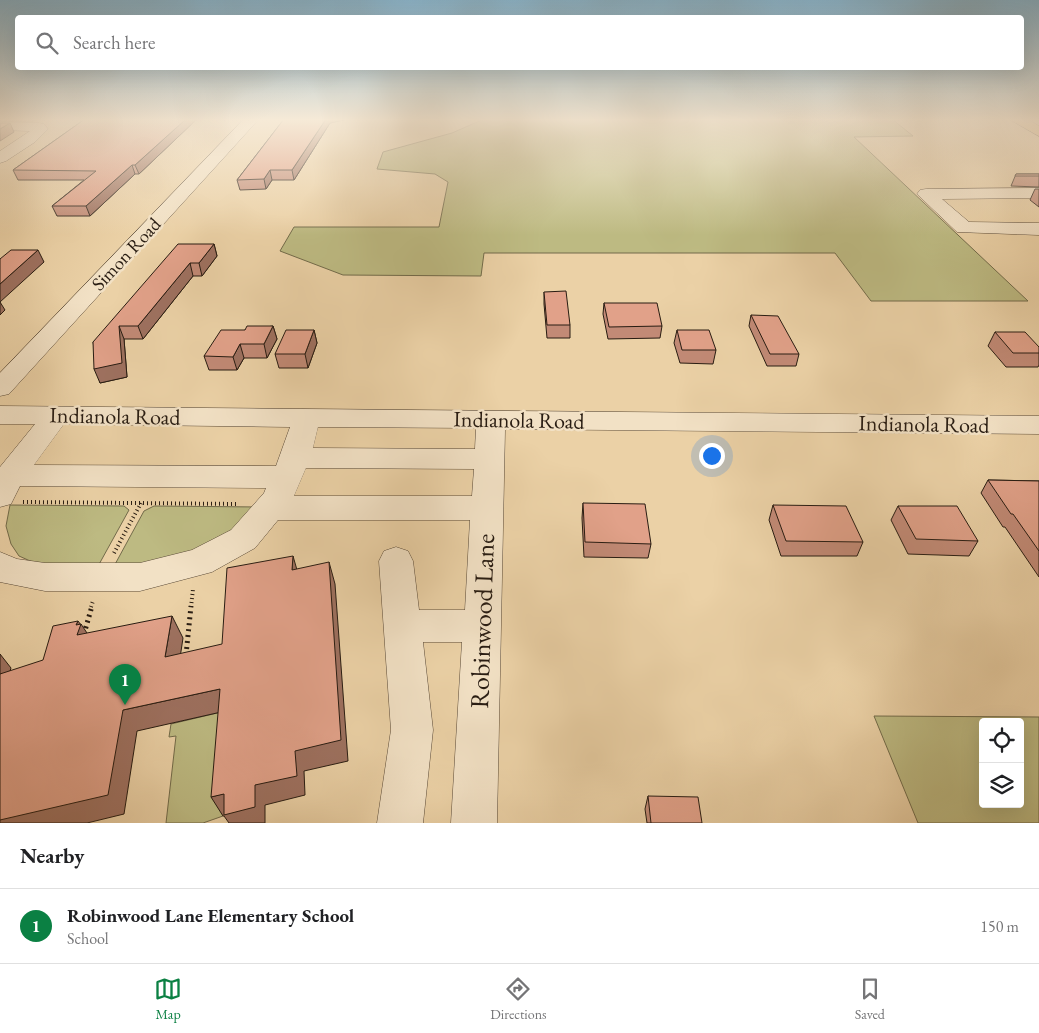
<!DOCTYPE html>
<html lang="en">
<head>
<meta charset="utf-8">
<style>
	:root { --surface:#fff; --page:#f6f6f6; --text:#202124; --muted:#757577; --line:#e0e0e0; --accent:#0b8043 }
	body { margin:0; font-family:"EB Garamond",serif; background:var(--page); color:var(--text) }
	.controls { position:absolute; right:15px; bottom:15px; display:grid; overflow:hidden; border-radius:5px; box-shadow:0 5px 20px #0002 }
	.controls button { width:45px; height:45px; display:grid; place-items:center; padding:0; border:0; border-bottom:1px solid var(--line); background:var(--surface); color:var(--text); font:25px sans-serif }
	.you { position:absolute; left:711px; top:455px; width:18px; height:18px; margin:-12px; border:4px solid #fff; border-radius:50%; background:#1a73e8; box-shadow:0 0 0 8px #1a73e833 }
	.badge { display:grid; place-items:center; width:32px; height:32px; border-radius:50%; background:var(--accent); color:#fff; font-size:16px; font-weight:700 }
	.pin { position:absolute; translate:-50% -41px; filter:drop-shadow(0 1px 2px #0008) }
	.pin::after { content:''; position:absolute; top:26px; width:18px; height:15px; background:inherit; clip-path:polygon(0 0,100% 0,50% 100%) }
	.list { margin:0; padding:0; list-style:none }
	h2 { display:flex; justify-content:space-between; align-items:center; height:65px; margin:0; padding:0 20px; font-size:21px }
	h2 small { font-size:16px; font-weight:400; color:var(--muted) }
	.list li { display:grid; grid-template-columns:32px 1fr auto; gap:15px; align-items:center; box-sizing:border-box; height:75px; padding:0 20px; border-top:1px solid var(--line) }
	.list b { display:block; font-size:19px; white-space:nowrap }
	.list p { margin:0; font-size:16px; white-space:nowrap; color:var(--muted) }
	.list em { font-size:16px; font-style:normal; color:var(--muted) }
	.icon { flex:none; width:28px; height:28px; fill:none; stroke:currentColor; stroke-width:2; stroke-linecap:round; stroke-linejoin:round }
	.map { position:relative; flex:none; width:1039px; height:823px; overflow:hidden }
	.search { position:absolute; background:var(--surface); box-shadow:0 5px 20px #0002; left:15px; right:15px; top:15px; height:55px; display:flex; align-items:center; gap:12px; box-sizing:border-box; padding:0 18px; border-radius:5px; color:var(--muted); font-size:19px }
	.sheet { height:140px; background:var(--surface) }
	nav { display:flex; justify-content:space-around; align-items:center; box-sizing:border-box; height:70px; border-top:1px solid var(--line); background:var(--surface); font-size:14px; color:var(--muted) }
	nav a { display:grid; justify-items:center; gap:2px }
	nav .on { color:var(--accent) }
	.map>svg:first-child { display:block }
	.green { fill:#bdba82; stroke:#726b4a; fill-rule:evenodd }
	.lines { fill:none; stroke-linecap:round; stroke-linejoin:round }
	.minor-casing { stroke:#594937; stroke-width:1 }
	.major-casing { stroke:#281c12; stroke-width:1 }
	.path-far1 { stroke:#281c12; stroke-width:4; stroke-dasharray:1 3; stroke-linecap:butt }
	.path { stroke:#281c12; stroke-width:5; stroke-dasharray:2 4; stroke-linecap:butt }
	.minor { fill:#f2e1c5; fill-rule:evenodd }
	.major { fill:#e6b873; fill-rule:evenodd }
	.wall { fill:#c28a76; stroke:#281c12 }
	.shaded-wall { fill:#9e7160; stroke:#281c12 }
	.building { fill:#e1a189; stroke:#281c12 }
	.labels { text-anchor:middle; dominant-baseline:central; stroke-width:5; stroke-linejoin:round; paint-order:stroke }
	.far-street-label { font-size:19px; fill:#281c12; stroke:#f2e1c5 }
	.street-label { font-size:22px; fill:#281c12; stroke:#f2e1c5 }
	.near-street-label { font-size:26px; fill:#281c12; stroke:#f2e1c5 }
</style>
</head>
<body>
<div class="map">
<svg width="1039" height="823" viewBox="0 0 1039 823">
	<rect width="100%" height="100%" fill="#ebd1a6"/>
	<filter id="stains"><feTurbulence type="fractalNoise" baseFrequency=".004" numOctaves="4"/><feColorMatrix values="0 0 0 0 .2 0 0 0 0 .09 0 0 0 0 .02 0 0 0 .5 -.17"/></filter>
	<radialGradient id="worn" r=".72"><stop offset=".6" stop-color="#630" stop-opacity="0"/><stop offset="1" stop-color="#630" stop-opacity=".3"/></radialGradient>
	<!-- green -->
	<path class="green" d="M484 119H892L913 136 854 137 1028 301H871L835 253H484L481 276 343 275 280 251 294 227H439L448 182 435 174 377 169 383 152 452 133Z
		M10 505 124 506 129 510 97 568 37 564 19 556 11 544 6 526Z
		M154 506 259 507 218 541 171 560 113 568 144 511Z
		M230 710 223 816 203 823H166L176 736 169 737 171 724Z
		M874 716 1039 717V823H918ZM983 722H1020V804H983Z"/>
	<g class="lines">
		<defs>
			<path id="minor" d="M244 119H259L9 394 0 396V373Z
				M0 122 39 123 44 124 48 129 35 142 6 161 0 163V151L30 131 0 130Z
				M1039 188V198L942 199 969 222 1039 223V235L957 232 917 194 920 190 926 189Z
				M0 406 1039 416V434L505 429 497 823H451L462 642H423L433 730 423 823H377L391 730 379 561 384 551 396 547 408 551 413 561 419 610H465L470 520H278L255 548 212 572 140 591H45L0 582V552L17 559 45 563H140L192 550 231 530 264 493 266 488 20 486 11 504 0 507V467L35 424H0ZM64 424 290 427 276 466 34 465ZM318 427 476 428 475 449 313 448ZM306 468 474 469 472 496H294Z"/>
			<path id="major" d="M1009 119H1027L1039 126V136Z"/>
		</defs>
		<!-- minor casing -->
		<use href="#minor" class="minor-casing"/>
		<!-- major casing -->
		<use href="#major" class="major-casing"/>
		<!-- path-far1 -->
		<path class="path-far1" d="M23 502 239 504
			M114 553 141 503
			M91 607 93 601
			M191 607 193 589"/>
		<!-- path -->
		<path class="path" d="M84 634 92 606
			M186 655 191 606"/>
		<!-- minor -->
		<use href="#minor" class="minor"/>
		<!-- major -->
		<use href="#major" class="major"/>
	</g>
	<!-- wall -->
	<path class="wall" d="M0 119H36L33 121H0Z
		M85 119H197L139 174H135L90 216H57L52 206 84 180H18L13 170Z
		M284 119H348L330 123 294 180H272L266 189 240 190 237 180Z
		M1016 174H1039V187L1011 186Z
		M1035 189H1039V207L1030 200Z
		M214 244 217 256 202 276H193L143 339H124L127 377 100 383 93 342Z
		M544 292 570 325V338H547L544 304Z
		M604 303 662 326 660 338 608 339 603 314Z
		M751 315 799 354 796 366H767L749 326Z
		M273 326 277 339 267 358H244L237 370H209L204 356 245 330Z
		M314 330 317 343 308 368H279L275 354Z
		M677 330 716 350 713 364 680 363 674 343Z
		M995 332 1039 347V365L1038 367H1006L988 346Z
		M988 480 1039 481V577L1005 527H1003L981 493Z
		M583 503 651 544 648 558 584 557 582 518Z
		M773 505 863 542 857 556H781L769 520Z
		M898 506 978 541 969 556 908 554 891 520Z
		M648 796 702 823H647L645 809Z"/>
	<!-- shaded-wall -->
	<path class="shaded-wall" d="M186 119H197L139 174 135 165Z
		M326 119H348L330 123 294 180 292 170Z
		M10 123 14 132 0 141V129Z
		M132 165 135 174 90 216 86 206Z
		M270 170 272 180 266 189 264 179Z
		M214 244 217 256 202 276 199 263Z
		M38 250 44 262 0 302 5 310 0 315V284Z
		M190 263 193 276 143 339 138 326Z
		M119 326 124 339 127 377 100 383 94 369Z
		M273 326 277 339 267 358 264 344Z
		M314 330 317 343 308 368 305 354Z
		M240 344 244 358 237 370 233 357Z
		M293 556 299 577 292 570Z
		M329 562 335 584 348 761 304 771 305 795 265 805V823H229L224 816H223L211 797 255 785 295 751Z
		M172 616 183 638 177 678 165 657Z
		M78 621 81 625V624L95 645 77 635 76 625Z
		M0 654 11 668 0 702Z
		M220 689 230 710 137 731 124 814 87 823H0V820L123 710Z"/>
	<!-- building -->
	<path class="building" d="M85 119H186L135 165H132L86 206H52L96 171 13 170Z
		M284 119H326L292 170H270L264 179 237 180Z
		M0 123H10L0 129Z
		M1016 174H1039V176H1015Z
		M178 244H214L199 263H190L138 326H119L122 363 94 369 93 342Z
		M11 250H38L0 284V259Z
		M566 291 570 325H547L544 292Z
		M604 303H657L662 326 609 327Z
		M751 315 778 316 799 354H770Z
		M247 326H273L264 344H240L233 357 204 356 221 330H245Z
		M286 330H314L305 354H275Z
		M677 330H709L716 350H682Z
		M995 332H1025L1039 347V353H1013Z
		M988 480 1039 481V551L1013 514H1011Z
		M583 503 645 504 651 544 585 542Z
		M773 505 846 506 863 542 786 541Z
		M898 506H957L978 541 916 539Z
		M293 556 292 570 329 562 341 740 295 751 297 776 255 785V807L224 815V794L211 797 220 689 123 710 108 795 0 820V674L43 660 53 626 78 621 76 625 81 624 77 635 172 616 165 657 222 644 227 568Z
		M648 796 698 797 702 823H651Z"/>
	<!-- sky -->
	<linearGradient id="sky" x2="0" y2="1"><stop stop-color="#88b5ce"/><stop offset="0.51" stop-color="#f6ead7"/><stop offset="1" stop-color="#f6ead7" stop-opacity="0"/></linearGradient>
	<rect width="1039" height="235" fill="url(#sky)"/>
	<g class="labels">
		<!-- far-street labels -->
		<g class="far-street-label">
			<text transform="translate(126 254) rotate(-47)">Simon Road</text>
		</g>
		<!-- street labels -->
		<g class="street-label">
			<text transform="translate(115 416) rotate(1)">Indianola Road</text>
			<text transform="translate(519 420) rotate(1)">Indianola Road</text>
			<text transform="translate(924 424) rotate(1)">Indianola Road</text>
		</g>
		<!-- near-street labels -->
		<g class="near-street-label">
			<text transform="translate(482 621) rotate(-88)">Robinwood Lane</text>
		</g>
	</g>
	<rect width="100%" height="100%" filter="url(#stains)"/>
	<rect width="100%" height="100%" fill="url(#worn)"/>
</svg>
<div class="controls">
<button><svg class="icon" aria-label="locate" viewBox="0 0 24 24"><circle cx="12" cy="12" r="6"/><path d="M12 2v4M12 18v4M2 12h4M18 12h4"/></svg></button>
<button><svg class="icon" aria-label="layers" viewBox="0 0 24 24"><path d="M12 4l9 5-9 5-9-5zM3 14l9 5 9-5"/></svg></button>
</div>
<div class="you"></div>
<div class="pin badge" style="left:125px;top:705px">1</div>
<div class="search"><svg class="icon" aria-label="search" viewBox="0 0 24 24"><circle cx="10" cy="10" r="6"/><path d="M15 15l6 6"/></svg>Search here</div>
</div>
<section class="sheet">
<h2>Nearby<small></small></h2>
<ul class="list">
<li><span class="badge">1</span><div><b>Robinwood Lane Elementary School</b><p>School</p></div><em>150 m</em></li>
</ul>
</section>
<nav>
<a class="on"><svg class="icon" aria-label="map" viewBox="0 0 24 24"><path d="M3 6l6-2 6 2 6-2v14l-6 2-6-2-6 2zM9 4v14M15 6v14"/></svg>Map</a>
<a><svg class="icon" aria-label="directions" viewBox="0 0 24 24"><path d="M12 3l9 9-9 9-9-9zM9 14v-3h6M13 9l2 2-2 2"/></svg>Directions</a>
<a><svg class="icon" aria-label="saved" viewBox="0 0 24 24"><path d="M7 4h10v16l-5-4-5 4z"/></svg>Saved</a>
</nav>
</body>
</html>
